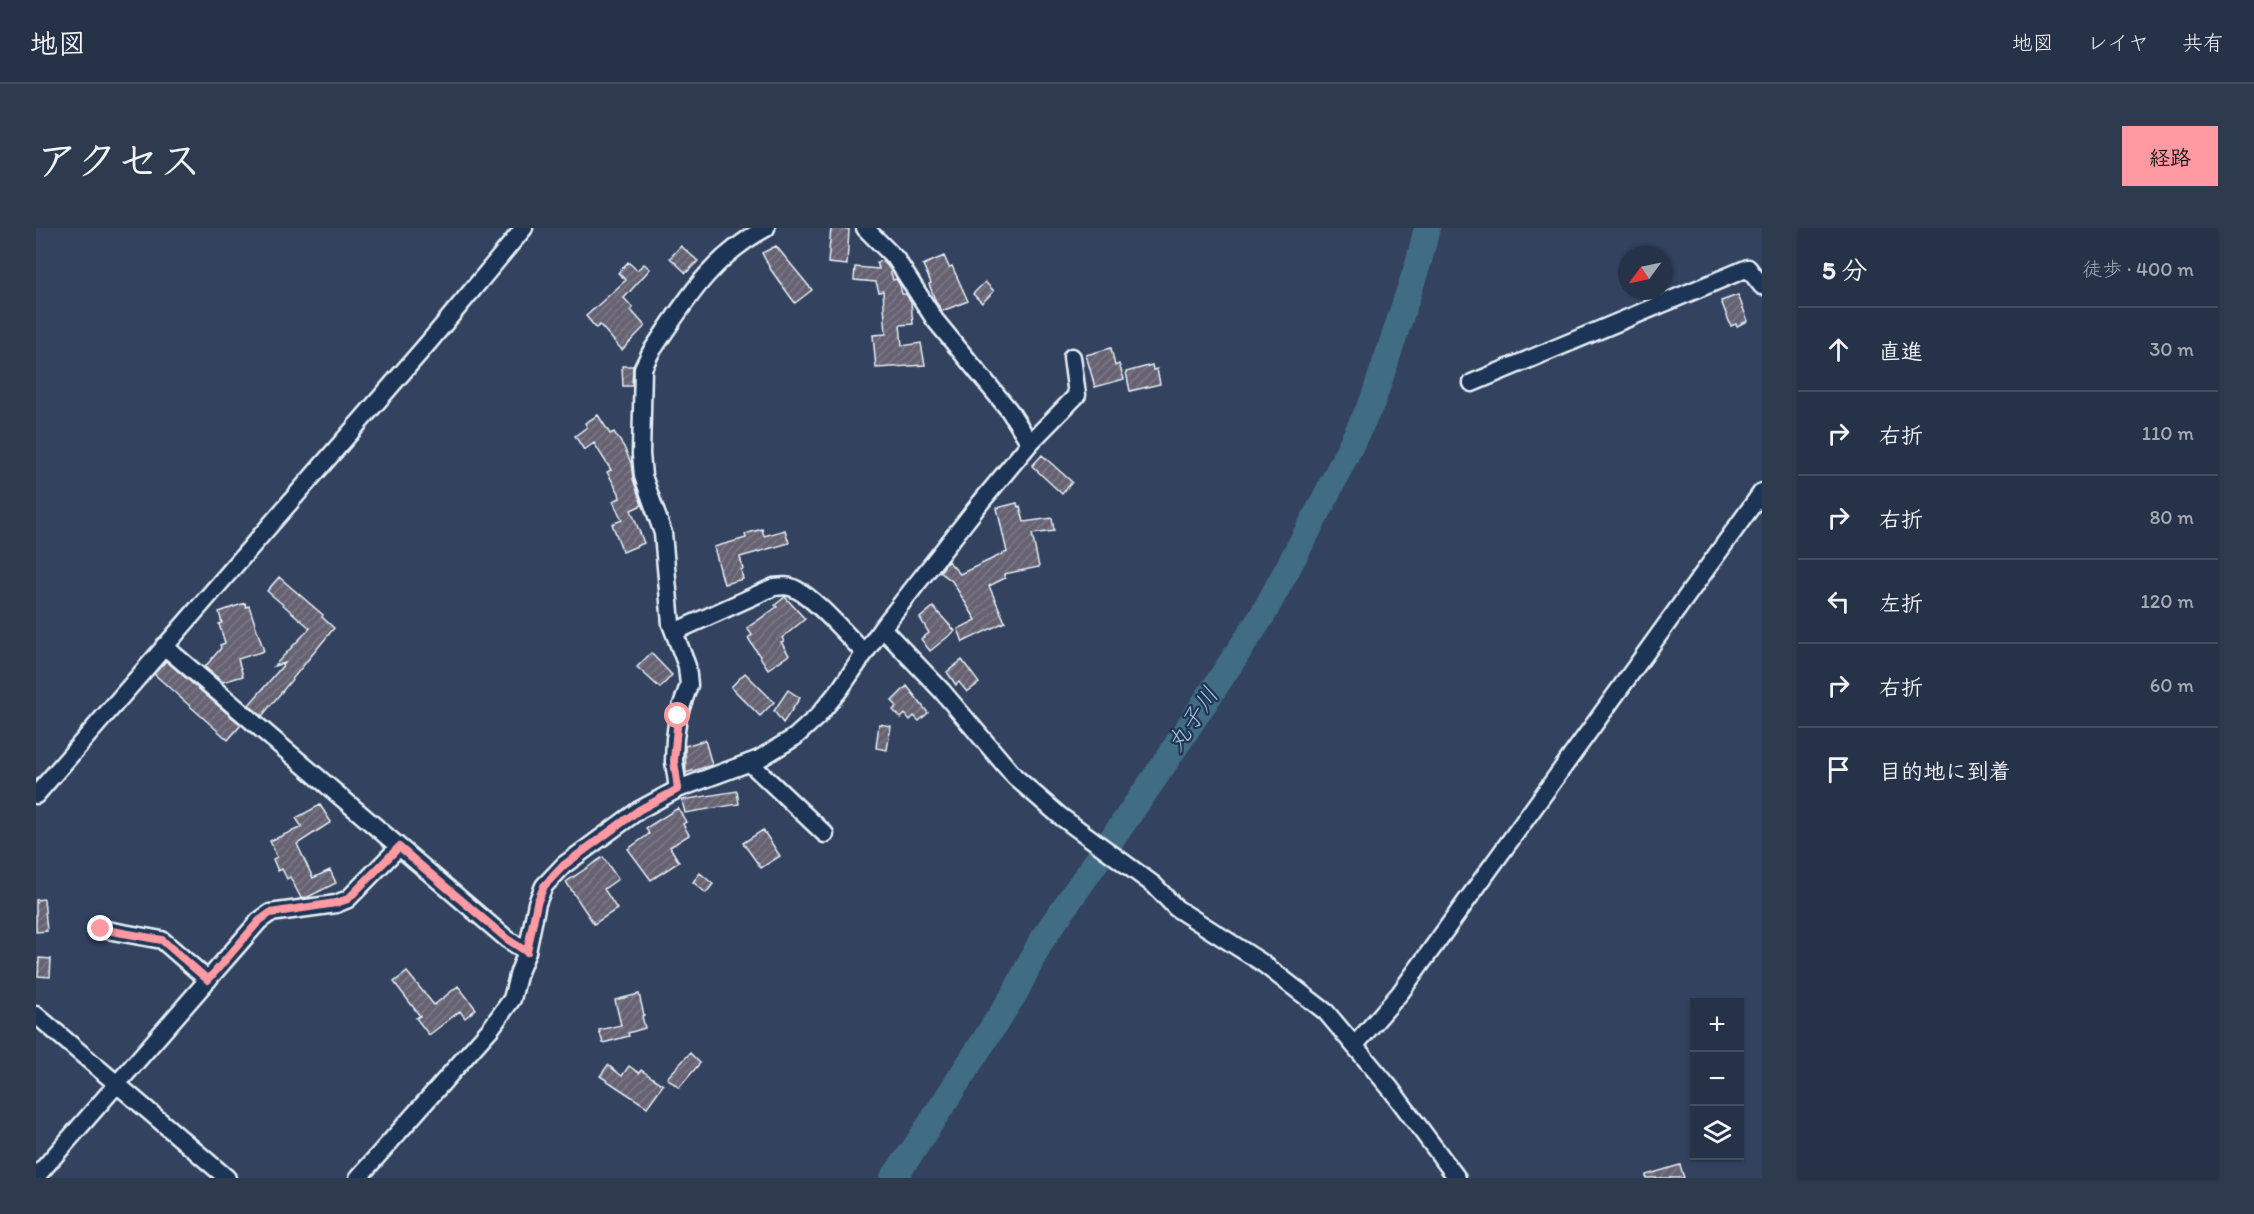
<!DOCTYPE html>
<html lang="ja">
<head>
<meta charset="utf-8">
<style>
	:root { --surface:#263247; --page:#2e3a4e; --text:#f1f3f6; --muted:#a4aab4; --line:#424d60; --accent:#ff9aa2 }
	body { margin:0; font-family:Itim,"Klee One",sans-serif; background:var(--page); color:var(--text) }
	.controls { position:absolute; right:18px; bottom:18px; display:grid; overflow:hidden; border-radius:0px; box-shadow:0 2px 4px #0004 }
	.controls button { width:54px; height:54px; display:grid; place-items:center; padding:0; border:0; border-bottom:2px solid var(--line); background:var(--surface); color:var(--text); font:30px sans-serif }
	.compass { position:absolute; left:1582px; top:18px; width:54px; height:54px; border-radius:50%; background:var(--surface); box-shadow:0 2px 4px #0004; rotate:237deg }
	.stop { position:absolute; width:18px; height:18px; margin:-14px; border:4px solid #ff9aa2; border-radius:50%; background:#fff }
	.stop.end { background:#ff9aa2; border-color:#fff; box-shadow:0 2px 6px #0008 }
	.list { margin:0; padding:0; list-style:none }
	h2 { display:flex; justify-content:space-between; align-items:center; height:78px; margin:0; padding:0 24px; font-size:26px }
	h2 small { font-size:20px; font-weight:400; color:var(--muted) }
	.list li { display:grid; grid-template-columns:39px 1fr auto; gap:18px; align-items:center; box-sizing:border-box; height:84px; padding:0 24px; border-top:2px solid var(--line) }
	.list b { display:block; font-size:22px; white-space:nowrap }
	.list em { font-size:20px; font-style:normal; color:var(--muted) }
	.icon { flex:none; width:33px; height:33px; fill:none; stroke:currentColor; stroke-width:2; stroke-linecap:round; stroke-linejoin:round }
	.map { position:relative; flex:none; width:1726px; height:950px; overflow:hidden; border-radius:0px }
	header { display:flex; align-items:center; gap:36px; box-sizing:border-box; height:84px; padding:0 30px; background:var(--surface); border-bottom:2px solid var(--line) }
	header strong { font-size:28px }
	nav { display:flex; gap:33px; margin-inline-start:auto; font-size:21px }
	.intro { display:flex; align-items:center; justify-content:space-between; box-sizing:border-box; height:144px; padding:0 36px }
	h1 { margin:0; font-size:42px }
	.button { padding:15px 27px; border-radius:0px; background:var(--accent); color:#111; font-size:21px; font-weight:700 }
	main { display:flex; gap:36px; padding:0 36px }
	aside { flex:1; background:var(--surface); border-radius:0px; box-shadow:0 2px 4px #0004 }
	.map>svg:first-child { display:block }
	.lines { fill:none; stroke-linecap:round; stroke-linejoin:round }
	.river { stroke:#406c84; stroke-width:26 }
	.building { fill:url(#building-hatch); stroke:#e8f1f8; stroke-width:1.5 }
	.street-casing { stroke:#e8f1f8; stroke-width:21 }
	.street { stroke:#1d3557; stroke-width:16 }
	.route { stroke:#ff9aa2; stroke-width:8 }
	.labels { text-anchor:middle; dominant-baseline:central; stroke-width:4.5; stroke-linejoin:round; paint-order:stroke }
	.water-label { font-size:24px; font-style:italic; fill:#adc2cf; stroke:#1d3557 }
</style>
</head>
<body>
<header>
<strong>地図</strong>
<nav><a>地図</a><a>レイヤ</a><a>共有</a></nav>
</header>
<div class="intro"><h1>アクセス</h1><a class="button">経路</a></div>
<main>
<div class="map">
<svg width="1726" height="950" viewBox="0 0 1726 950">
	<defs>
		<pattern id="building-hatch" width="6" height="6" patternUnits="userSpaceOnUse" patternTransform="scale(1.5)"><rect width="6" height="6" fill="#666272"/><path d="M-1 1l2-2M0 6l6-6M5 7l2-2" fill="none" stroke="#7c7987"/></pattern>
	</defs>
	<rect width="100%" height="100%" fill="#33425f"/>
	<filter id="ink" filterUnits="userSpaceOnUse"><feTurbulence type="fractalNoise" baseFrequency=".0167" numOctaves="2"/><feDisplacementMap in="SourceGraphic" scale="12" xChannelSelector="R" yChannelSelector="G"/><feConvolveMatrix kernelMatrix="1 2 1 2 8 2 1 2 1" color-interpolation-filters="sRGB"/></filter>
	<g filter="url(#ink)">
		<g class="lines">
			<!-- river -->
			<path class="river" d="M857 950 876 924 979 765 1005 713 1122 545 1226 388 1284 280 1337 172 1383 33 1391 0"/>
		</g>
		<!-- building -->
		<path class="building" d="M795 0 813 1 811 37 792 35Z
			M645 18 662 33 650 45 634 30Z
			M740 18 776 62 759 75 735 42 726 25Z
			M908 28 913 39 916 38 932 73 906 83 900 74 893 56 895 55 887 37Z
			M847 33 854 41 857 52 860 51 864 57 866 66H870L875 75 877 96 864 97 866 118 885 115 889 137 840 140 837 107 850 106 847 63 843 64 840 54 818 52 819 39 843 41 841 34Z
			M592 34 601 42 608 36 614 41 588 70 597 80 595 82 609 98 586 122 564 97 560 100 550 88 590 52 582 45Z
			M949 54 958 63 946 75 937 66Z
			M1702 67 1712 93 1701 98 1700 96 1695 98 1685 73Z
			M1075 120 1079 138 1083 136 1088 151 1059 159 1050 127Z
			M1116 137 1117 142 1121 141 1124 156 1094 163 1090 144Z
			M586 138H597L596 158H587Z
			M562 187 574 206 578 204 588 219 595 235 597 251 606 277 595 282 608 315 587 324 576 296 586 292 577 273 584 270 583 265 571 244 575 242 558 215 548 222 539 208 551 199 549 195Z
			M1006 227 1036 254 1026 266 996 238Z
			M981 275 982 279 984 278 988 294 1016 290 1018 303 996 306 1003 339 968 346 969 350 953 358 969 394 927 414 922 401 940 392 916 353 904 344 912 333 924 346 971 324 961 280Z
			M726 301 728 308 749 302 753 315 704 329 707 341 705 342 707 351 688 356 678 319 710 310 709 306Z
			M243 349 287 387 286 389 298 400 226 488 213 477 249 435 238 438 274 400 231 363Z
			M749 369 769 391 746 410 748 413 745 414 753 427 732 441 712 410 716 407 711 400 741 379 739 377Z
			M209 375 210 379 213 378 228 423 202 431 207 448 187 454 169 439 185 420 184 417 189 415 183 396 186 395 183 384Z
			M897 379 919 403 894 423 885 411 893 405 884 390Z
			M615 425 636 447 624 460 601 439Z
			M926 432 943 455 931 464 923 454 920 457 911 444Z
			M130 433 205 497 192 512 118 446Z
			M709 445 738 474 724 488 695 459Z
			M871 458 892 485 883 493 878 488 874 492 869 486 865 490 857 482 861 478 856 473Z
			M752 462 764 470 747 495 738 483Z
			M843 496 855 498 851 522 840 520Z
			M669 512 676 537 650 545 649 518Z
			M701 563 703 576 649 585 646 572Z
			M284 577 295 594 261 616 277 650 294 642 300 655 272 669 265 670 254 649 251 651 246 641 242 643 237 631 241 629 234 613 266 599 260 590Z
			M642 580 650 594 647 596 653 607 634 619 643 634 615 652 592 621 613 606 610 600Z
			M727 602 744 628 725 640 707 615Z
			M567 629 582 651 568 661 581 681 558 696 530 654Z
			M664 645 677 656 670 665 657 654Z
			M8 671 11 703 0 704V672Z
			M3 730 15 731 14 749 2 748Z
			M371 744 398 777 422 758 440 781 429 790 424 783 393 807 380 790 384 788 358 754Z
			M603 766 608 787 606 788 609 800 592 805 593 808 567 815 563 802 585 797 579 772Z
			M654 825 664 835 643 860 631 850Z
			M572 837 586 848 593 838 603 845 605 842 627 857 611 879 564 848Z
			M1644 937 1648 950H1610V947Z"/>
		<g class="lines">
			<defs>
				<path id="street" d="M829 0 860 31 899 92 973 182 994 215
					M1436 155 1712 40 1726 58
					M846 400 906 463 979 549 1024 588 1118 657 1140 680 1225 734 1290 784 1354 860 1421 950
					M638 404 738 359C746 358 753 357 761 362 780 371 811 408 828 424
					M128 418 471 711 491 724
					M714 535 789 606
					M642 561 638 533 639 511 642 488 653 457 651 438 635 396 627 305 607 248 605 226 607 140 615 124C650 73 673 31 730 0
					M0 567 393 114 488 0
					M65 701 126 712 172 752
					M0 787 191 950
					M1319 817 1364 765 1726 264
					M0 949 223 693 234 685 300 676 312 671 363 619
					M322 950 455 800 476 771 483 744 491 724 501 675 508 658 528 637 603 582 642 561 723 531 759 509 782 488 804 461 846 400 945 274 994 215 1041 167 1036 129"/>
			</defs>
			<!-- street casing -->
			<use href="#street" class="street-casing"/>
			<!-- street -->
			<use href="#street" class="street"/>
		</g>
	</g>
	<g class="lines" filter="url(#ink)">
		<!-- route -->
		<path class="route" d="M65 701 126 712 172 752 223 693 234 685 300 675 312 671 363 619 471 711 491 724 501 675 508 658 528 637 603 582 642 561 638 533 642 488"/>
	</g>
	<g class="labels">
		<!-- water labels -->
		<g class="water-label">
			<text transform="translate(1156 491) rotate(-56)">丸子川</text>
		</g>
	</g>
</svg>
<div class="controls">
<button>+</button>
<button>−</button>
<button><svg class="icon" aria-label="layers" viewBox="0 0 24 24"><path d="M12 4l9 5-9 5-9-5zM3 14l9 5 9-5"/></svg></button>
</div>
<svg class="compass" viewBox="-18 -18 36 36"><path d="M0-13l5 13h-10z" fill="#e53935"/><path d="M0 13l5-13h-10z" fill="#a4aab4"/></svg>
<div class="stop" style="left:642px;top:488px"></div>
<div class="stop end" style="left:65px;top:701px"></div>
</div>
<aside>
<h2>5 分<small>徒歩 · 400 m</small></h2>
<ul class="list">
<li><svg class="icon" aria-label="ahead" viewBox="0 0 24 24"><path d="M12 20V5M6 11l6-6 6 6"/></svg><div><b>直進</b></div><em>30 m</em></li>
<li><svg class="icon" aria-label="right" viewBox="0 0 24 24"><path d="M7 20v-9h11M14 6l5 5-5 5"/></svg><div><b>右折</b></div><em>110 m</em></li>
<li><svg class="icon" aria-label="right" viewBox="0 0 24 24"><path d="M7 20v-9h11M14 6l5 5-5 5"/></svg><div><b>右折</b></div><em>80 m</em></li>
<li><svg class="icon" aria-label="left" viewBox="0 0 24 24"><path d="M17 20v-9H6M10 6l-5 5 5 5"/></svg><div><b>左折</b></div><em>120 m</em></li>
<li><svg class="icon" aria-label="right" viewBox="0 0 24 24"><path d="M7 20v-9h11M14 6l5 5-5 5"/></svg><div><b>右折</b></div><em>60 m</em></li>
<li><svg class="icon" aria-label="arrive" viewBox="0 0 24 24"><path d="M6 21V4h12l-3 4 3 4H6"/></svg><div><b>目的地に到着</b></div></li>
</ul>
</aside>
</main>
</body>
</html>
